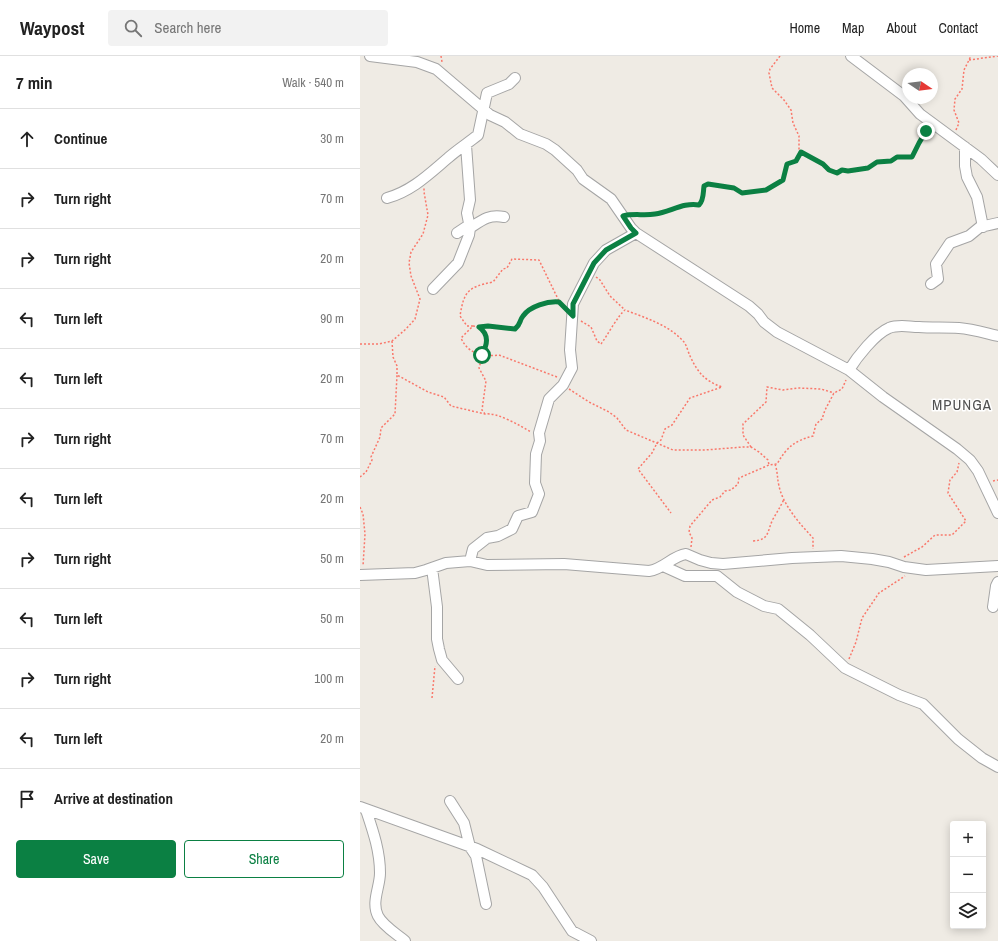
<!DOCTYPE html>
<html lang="en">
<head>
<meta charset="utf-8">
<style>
	:root { --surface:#fff; --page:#f2f2f2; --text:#222; --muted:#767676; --line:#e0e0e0; --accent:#0b8043 }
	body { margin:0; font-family:"Archivo Narrow",sans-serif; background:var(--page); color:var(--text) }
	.controls { position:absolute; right:12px; bottom:12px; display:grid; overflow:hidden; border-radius:4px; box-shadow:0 2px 10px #0003 }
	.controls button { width:36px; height:36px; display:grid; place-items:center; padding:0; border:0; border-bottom:1px solid var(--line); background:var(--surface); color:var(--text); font:20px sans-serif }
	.compass { position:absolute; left:542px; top:12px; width:36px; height:36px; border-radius:50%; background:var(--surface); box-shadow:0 2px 10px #0003; rotate:103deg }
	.stop { position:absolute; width:12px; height:12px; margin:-9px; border:3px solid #0b8043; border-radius:50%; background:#fff }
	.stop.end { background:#0b8043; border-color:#fff; box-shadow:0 1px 4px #0008 }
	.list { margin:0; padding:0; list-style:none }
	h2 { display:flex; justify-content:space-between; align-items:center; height:52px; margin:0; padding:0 16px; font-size:17px }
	h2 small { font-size:13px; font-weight:400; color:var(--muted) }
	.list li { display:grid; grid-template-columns:26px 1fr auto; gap:12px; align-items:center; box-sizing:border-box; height:60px; padding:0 16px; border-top:1px solid var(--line) }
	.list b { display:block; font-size:15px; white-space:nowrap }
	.list em { font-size:13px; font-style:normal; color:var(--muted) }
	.actions { display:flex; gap:8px; padding:12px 16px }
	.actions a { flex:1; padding:9px 0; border:1px solid var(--accent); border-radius:4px; text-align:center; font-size:14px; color:var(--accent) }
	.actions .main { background:var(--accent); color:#fff }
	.icon { flex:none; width:22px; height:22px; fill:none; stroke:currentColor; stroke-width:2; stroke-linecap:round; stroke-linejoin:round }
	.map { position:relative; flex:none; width:638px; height:885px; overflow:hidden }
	header { display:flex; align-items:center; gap:24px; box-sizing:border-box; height:56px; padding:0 20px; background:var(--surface); border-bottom:1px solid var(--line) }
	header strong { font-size:19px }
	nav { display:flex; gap:22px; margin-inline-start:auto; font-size:14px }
	.search { width:280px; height:36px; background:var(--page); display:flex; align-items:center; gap:10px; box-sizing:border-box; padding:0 14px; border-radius:4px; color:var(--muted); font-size:15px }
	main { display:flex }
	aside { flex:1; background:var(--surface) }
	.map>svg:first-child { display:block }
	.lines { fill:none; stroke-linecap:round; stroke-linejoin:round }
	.minor-casing { stroke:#a5a5a5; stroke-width:12 }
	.path { stroke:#f9786b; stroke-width:1.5; stroke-dasharray:2 2; stroke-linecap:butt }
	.minor { stroke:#fff; stroke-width:10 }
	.route { stroke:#0b8043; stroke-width:5 }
	.labels { text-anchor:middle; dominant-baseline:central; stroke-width:3; stroke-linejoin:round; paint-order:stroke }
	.quarter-label { font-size:15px; letter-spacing:1px; fill:#515151; stroke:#fff }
</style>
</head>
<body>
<header>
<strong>Waypost</strong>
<div class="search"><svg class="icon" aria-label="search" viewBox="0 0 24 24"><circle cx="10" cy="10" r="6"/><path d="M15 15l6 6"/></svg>Search here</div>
<nav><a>Home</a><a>Map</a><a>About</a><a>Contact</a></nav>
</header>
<main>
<aside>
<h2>7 min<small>Walk · 540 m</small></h2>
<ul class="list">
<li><svg class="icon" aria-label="ahead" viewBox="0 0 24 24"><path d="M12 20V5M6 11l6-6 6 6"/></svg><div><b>Continue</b></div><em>30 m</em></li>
<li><svg class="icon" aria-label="right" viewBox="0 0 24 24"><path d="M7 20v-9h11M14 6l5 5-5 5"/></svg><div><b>Turn right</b></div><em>70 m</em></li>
<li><svg class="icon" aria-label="right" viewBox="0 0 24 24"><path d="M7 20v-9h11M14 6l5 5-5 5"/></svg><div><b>Turn right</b></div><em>20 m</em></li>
<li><svg class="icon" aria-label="left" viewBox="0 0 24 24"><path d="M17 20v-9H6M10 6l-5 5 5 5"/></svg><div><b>Turn left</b></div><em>90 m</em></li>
<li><svg class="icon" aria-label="left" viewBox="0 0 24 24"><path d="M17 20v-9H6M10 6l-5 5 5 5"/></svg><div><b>Turn left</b></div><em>20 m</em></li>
<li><svg class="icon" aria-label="right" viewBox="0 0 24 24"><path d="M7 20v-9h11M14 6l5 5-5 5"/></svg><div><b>Turn right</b></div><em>70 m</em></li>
<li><svg class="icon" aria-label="left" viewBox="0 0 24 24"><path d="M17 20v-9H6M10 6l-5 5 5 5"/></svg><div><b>Turn left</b></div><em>20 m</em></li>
<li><svg class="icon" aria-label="right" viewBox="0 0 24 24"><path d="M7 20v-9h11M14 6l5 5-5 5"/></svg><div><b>Turn right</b></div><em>50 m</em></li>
<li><svg class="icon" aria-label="left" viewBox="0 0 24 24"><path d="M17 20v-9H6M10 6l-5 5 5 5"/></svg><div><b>Turn left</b></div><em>50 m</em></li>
<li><svg class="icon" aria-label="right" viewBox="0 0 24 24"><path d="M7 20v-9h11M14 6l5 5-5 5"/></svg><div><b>Turn right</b></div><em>100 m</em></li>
<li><svg class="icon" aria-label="left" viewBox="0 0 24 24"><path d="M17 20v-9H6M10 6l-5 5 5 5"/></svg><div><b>Turn left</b></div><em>20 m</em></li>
<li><svg class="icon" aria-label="arrive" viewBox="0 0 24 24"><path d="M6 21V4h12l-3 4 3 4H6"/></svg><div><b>Arrive at destination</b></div></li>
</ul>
<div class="actions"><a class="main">Save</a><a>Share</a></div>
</aside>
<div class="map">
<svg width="638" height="885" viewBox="0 0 638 885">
	<rect width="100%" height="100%" fill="#efebe4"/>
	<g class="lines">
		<defs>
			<path id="minor" d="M10 0 57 6 76 13 130 59 145 66 160 78 186 88 195 94 217 114 223 123 251 143 271 172 276 177 389 250 398 258 404 266 417 276 489 314 523 341 597 393 610 404 618 415 638 457
				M491 0 544 40 560 58 621 103 638 119
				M605 91V110L607 121 617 141 623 171
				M27 142C52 135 69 118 88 102 97 94 108 87 118 79L127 37 149 28 155 22
				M97 177 106 171 110 172C122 164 129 158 144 161
				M571 228 578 223 576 208 590 187 609 180 620 171 638 167
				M73 233 98 207 109 179 110 172 107 157 110 144 106 89
				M489 314C497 301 515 278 529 272 539 268 549 271 559 271 572 272 586 271 599 272 612 273 625 277 638 280
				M110 505 113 493 127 482 138 480 152 473 158 460 172 456 179 438 175 427 176 398 180 385 179 377 189 343 203 329 212 312 210 294 213 248 234 207 246 194 276 177
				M303 510 325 520H357L377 536 404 550 418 553 450 579 485 612 539 639 563 648 598 683 622 702 638 711
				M72 512 77 551V583L79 593 82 604 98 623
				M0 519 55 517 66 514 86 507 110 505 127 509 204 508 289 515C304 513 312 500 326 498L340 504 351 507 363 508 432 502 481 500 512 503 529 506 544 511 566 514 638 510
				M633 551 636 530 638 526
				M90 745 104 767 110 791 116 800 126 848
				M0 751 117 793 172 819 183 831 212 875 231 885
				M6 754C13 775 20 795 20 817 20 831 11 846 18 860 23 870 37 878 45 885"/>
		</defs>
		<!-- minor casing -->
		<use href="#minor" class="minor-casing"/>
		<!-- path -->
		<path class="path" d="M81 0 82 6
			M420 0 410 13 409 17 412 32 424 44 431 54 433 67 439 80V95L463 108 469 114 477 117 481 114 488 115 508 112 517 106 531 105 537 101H552L559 87 568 73
			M609 4 638 0
			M596 74 599 67 594 54 595 43 602 33 604 14 611 0
			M273 158C284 160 297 159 308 155 319 152 327 147 339 149 344 144 343 137 344 130L347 128 374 132 381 137 406 134 423 125 427 108 436 105 441 96
			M236 221 240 224 250 240 265 254
			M221 265 231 271 237 285 241 288C247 280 259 258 265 254 286 262 309 269 324 286 327 290 328 296 330 300 338 317 345 325 362 331L330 342 312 369 305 373 301 384 297 387 292 397 278 413 311 457
			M113 270H107L100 260C104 235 108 231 133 226L143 213 147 212 152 203 179 204 199 245
			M119 271 123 274 127 284 119 312 126 325 122 354 125 358
			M32 285 33 301 37 310V319L68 336 84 341 91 350 125 358C137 356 161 370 171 376
			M0 288H19L32 285 46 273 55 263 60 243 51 220 49 207 51 196 63 178 68 159 64 136V132
			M197 321 139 299C123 301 108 298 101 282L113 270 155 273C160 268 159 265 163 260 170 250 188 245 199 245L204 251
			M209 333 229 346 249 356 257 362 266 374 313 394H345L383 391H391L399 396 408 404 409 409
			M391 391 383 379V368L406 346 407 331 423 334 438 332 461 333 474 337
			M415 408C418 417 417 422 419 430 423 449 440 468 453 482V493
			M0 421 6 416 12 404 11 401 20 381 21 372 35 358 37 319
			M633 425 638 424
			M0 451 3 458 5 478 3 510
			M393 485C410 484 407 475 413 463 417 456 421 450 424 443
			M331 491 332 482 329 476 330 470 352 444 360 441 365 435 371 434 378 428 379 422 409 409 417 408C427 391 434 385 453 380L456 368 462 363 465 354 474 337 482 333 486 324
			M544 501 562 491 575 479H592L606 465 588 437 590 424 597 416 599 407
			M489 603 496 586 502 562 519 537 545 520
			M72 642 75 610"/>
		<!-- minor -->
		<use href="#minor" class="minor"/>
	</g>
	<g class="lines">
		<!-- route -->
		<path class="route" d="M122 299C127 289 130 279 119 271L128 270 155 273C161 268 159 265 163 260 170 250 188 245 199 246L213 260V248L234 207 246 194 276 177 271 172 263 160C274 157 284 160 295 158 310 156 324 146 339 149 344 144 343 137 344 130L348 128 374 132 382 137 406 134 423 124 427 108 436 105 441 96 463 108 469 114 477 117 482 114 488 115 508 112 517 106 531 105 537 101H552L559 87 566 75"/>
	</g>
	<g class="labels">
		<!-- quarter labels -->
		<g class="quarter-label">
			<text x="602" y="348">MPUNGA</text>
		</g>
	</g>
</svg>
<div class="controls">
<button>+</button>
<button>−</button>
<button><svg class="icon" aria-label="layers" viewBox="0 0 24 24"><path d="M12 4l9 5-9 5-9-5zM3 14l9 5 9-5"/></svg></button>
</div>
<svg class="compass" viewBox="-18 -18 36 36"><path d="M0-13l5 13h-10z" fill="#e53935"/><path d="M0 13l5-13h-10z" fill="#767676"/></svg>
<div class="stop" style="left:122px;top:299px"></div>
<div class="stop end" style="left:566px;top:75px"></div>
</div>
</main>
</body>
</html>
